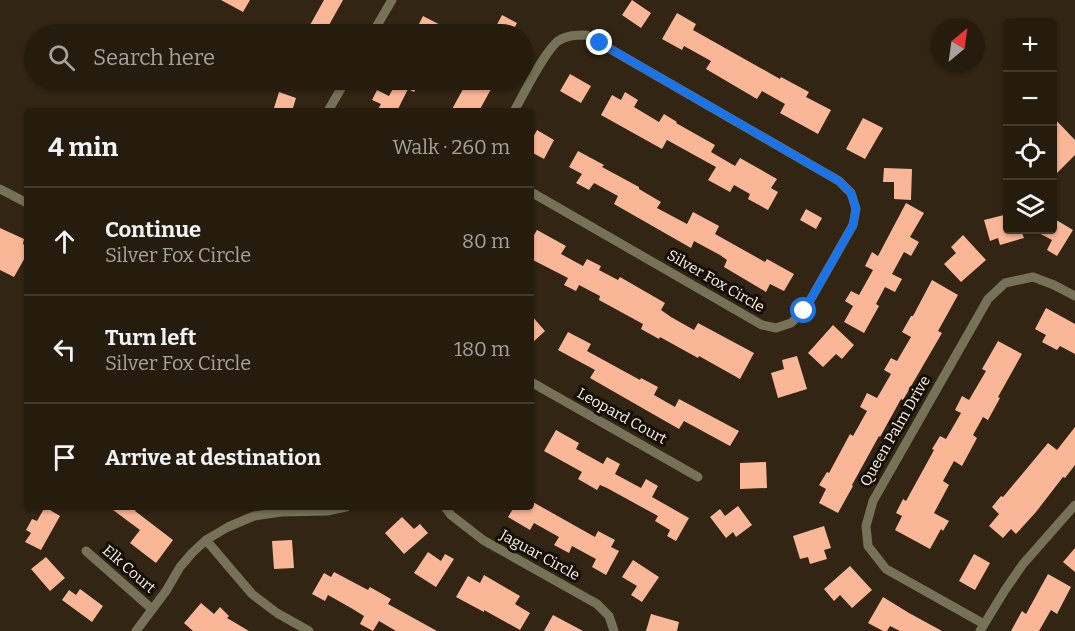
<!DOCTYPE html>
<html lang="en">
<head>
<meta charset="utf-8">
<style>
	:root { --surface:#261c0e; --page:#32291c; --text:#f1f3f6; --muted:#a4a19e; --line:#423a2e }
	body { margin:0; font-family:Bitter,serif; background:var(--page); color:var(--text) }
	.controls { position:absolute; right:18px; top:18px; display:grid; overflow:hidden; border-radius:6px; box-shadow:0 2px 4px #0004 }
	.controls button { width:54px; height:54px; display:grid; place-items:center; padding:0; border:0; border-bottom:2px solid var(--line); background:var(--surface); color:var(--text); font:30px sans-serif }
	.compass { position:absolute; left:931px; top:18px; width:54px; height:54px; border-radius:50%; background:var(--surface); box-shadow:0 2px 4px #0004; rotate:29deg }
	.stop { position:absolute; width:18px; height:18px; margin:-14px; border:4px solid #1a73e8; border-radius:50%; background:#fff }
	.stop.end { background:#1a73e8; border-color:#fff; box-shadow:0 2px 6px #0008 }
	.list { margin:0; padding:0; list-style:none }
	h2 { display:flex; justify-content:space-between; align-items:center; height:78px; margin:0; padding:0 24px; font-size:26px }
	h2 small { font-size:20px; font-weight:400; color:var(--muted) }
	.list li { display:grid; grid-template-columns:39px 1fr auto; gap:18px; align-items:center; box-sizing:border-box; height:108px; padding:0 24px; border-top:2px solid var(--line) }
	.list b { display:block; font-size:22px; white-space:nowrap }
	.list p { margin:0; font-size:20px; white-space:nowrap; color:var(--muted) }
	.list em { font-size:20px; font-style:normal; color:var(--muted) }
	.icon { flex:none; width:33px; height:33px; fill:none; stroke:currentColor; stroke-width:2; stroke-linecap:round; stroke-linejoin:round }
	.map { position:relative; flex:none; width:1075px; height:631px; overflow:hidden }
	.search { position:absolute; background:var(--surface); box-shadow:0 2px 4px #0004; left:24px; top:24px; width:510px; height:66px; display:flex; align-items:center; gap:15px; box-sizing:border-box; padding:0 21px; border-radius:33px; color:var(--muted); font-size:22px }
	.panel { position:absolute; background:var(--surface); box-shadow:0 2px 4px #0004; left:24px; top:108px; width:510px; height:402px; border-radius:6px }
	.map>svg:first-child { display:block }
	.building { fill:#fab797 }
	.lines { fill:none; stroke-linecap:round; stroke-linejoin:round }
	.minor { stroke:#757257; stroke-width:9 }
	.route { stroke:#1a73e8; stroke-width:8 }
	.labels { text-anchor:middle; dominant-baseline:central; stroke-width:6; stroke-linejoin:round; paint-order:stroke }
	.street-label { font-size:15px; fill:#fbf2e6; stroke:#150f08 }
</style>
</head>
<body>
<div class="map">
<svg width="1075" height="631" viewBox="0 0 1075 631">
	<rect width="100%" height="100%" fill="#322513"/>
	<!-- building -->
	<path class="building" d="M221 0H250L243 12Z
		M324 0H343L324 34H305Z
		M632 0 651 13 641 28 622 15Z
		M677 13 696 24 693 30 780 79 781 77 809 92 806 97 831 110 818 134 780 113 785 104 762 91 757 99 706 69 711 61 684 46 682 50 662 39Z
		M502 15 517 23 511 34H492Z
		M423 16 458 34H421L424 29 418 26Z
		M570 74 591 86 581 103 560 91Z
		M391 80H421L414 92 408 89 397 111H377L381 104 372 100 377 90 389 96 396 83Z
		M468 80H496L479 111H451Z
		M279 92 296 98 292 111H273Z
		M625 92 638 100 634 107 659 122 664 114 677 122 676 123 715 145 711 152 735 166 740 158 777 179 771 188 778 192 768 210 748 199 750 194 734 185 730 192 708 180 716 167 667 140 662 149 601 115 612 95 621 100Z
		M1053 117 1075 140V155L1053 177Z
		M863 118 883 128 865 159 846 149Z
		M537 130 554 140 544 159 531 152V141Z
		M578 151 604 165 602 167 639 187V189L661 202 657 208 687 224 693 212 719 226 715 234 765 262 767 259 794 274 784 291 770 284 766 292 724 267 727 260 720 255 694 241 691 248 614 204 618 196 594 183 589 190 576 183 582 174 569 167Z
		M884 168 912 169 911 200 894 199V182H883Z
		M906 203 924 213 910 237 919 242 911 256 904 252 892 274 902 279 895 292 885 287 876 304 879 306 864 333 844 322 853 306 845 301 851 291 859 295 873 270 865 266 872 252 878 256Z
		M806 209 822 218 816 229 800 220Z
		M1008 214V230H1021L1024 238 1000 245 998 238 990 241 984 220Z
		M1053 218 1073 230 1057 256 1047 250 1052 240 1033 230H1053Z
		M0 228 24 239 23 244 27 246V254L14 277 0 270Z
		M537 230 566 246 561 254 583 266 587 259 601 266 599 270 618 280 620 277 665 303 661 310 671 317 694 330 698 323 754 353 740 379 699 356 698 358 660 337 659 339 641 329 643 324 599 300 600 296 579 285 576 291 564 285 568 278 531 259V240Z
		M963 235 986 260 961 282 944 264 956 253 951 247Z
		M932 280 958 295 938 331 942 333 903 400 901 399 880 437 879 436 852 485 853 486 838 513 819 503 826 489 819 485 827 472 829 473 850 434 853 436 867 411 860 407 867 393 877 398 891 374 884 370 891 358 897 361 911 337 902 332 911 316H913Z
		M1046 308 1075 324V354L1060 346 1057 350 1042 342 1046 335 1035 329Z
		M531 315 545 331 531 344Z
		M833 325 854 345 842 359 836 354 823 367 808 353Z
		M568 332 591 344 587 351 640 380 641 378 658 387 654 395 675 407 679 399 739 431 730 446 684 421 679 429 590 378 595 370 558 350Z
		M998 341 1022 354 998 397 1000 398 988 420 983 417 973 435 977 438 962 466 954 461 943 481 949 485 934 513 949 521 943 531 941 529 930 549 895 530 902 516 896 513 903 499 906 501 934 450 932 449 940 436 946 439 961 413 955 410 962 396 969 400 986 371 982 369Z
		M797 356 807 389 778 398 771 373 784 369 782 360Z
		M1075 427V465L1065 478 1063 477 1036 512 1016 534 1011 529 1003 538 989 526 999 514 992 507 1001 496 1003 497 1048 443 1057 450Z
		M556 430 579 443 576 449 603 464 607 457 620 464 615 474 641 488 646 479 658 486 652 497 689 518 676 541 667 536 670 530 655 521 658 516 607 488 600 485 597 490 578 479 582 472 544 451Z
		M766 462 767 488 740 489V463Z
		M531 501 595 537 598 531 615 540 611 547 619 551 606 575 592 567 596 559 572 546 569 553 554 545 559 537 534 523 530 530 508 517 514 507H531Z
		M738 506 752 525 736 537 733 532 726 538 710 517 720 509 725 516Z
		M45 507 60 516 41 550 25 542 31 533 26 530 32 519 37 521Z
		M109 507H137L135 511 173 540 156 563 130 543 140 530Z
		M402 517 414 529 420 524 428 533 404 554 385 533Z
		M824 526 831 548 824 550 827 559 810 564 808 557 800 559 793 536Z
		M292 540 294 568 274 569 272 541Z
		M1075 548V572L1063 562Z
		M428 552 441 561 445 554 454 559 436 587 414 573Z
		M974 554 990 563 975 590 959 581Z
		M46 557 65 578 50 591 31 569Z
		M633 560 659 577 642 602 631 595 637 586 622 577Z
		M850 566 872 590 852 608 840 595 834 601 824 589Z
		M334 572 368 590 370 587 391 599 388 604 437 631H396L379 621 373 631 360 624 364 616 351 608 328 595 325 601 312 594 324 573 331 577Z
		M1048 574 1071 587 1057 614 1051 610 1039 631H1011L1022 611 1026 614Z
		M484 575 520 596 515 604 530 613 520 630 484 610V612L456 597 468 576 480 583Z
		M80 589 103 606 92 622 62 600 69 590 76 595Z
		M883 597 909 613 942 631H900L890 626 887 631H883L868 623Z
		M201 603 214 614 220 607 229 616 227 618 249 631H193L184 623Z
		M651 614 679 622 677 631H646Z
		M553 615 583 631H544Z"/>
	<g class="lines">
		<!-- minor -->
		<path class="minor" d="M372 34 392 0
			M328 111 346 80
			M514 111C524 94 544 52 558 41 567 35 576 35 586 35L839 181 851 193 856 209 853 225 804 311 791 323 776 328 762 325 531 192
			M0 189 27 203
			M531 382 698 477
			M445 507 451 515 483 540 597 604 609 616 614 631
			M206 540 252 594 277 613 309 631
			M86 551 152 609
			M984 624 886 569 868 546 866 526 873 501 988 299 1005 283 1033 277 1054 285 1075 296
			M136 631 166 591 180 567 192 553 206 540 228 527 254 516 281 512 327 511 346 507
			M980 631 1005 590 1023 564 1075 505"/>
	</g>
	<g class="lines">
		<!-- route -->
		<path class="route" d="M600 43 839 181 851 193 856 209 853 225 804 311"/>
	</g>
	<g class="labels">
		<!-- street labels -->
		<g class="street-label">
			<text transform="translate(716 281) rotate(30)">Silver Fox Circle</text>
			<text transform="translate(622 416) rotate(29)">Leopard Court</text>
			<text transform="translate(895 431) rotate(-60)">Queen Palm Drive</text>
			<text transform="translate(540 555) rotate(29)">Jaguar Circle</text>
			<text transform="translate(129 569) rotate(41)">Elk Court</text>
		</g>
	</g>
</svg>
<div class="controls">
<button>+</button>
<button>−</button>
<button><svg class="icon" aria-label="locate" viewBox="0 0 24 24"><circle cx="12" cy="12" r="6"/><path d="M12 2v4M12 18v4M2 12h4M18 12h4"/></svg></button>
<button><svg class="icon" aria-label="layers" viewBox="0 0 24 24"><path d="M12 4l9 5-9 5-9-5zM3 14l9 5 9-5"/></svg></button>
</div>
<svg class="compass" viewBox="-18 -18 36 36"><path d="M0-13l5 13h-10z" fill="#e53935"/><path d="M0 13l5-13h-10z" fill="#a4a19e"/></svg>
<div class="stop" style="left:804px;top:311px"></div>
<div class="stop end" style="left:600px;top:43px"></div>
<div class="search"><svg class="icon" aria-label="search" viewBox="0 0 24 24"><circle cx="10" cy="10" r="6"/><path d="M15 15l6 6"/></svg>Search here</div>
<section class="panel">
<h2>4 min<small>Walk · 260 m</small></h2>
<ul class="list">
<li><svg class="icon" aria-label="ahead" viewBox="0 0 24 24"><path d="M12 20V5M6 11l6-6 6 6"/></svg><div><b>Continue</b><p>Silver Fox Circle</p></div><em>80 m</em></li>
<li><svg class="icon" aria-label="left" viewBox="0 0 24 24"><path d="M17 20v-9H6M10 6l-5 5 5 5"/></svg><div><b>Turn left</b><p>Silver Fox Circle</p></div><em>180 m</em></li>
<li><svg class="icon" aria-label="arrive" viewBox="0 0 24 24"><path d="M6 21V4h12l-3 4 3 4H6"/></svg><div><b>Arrive at destination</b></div></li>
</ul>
</section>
</div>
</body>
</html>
